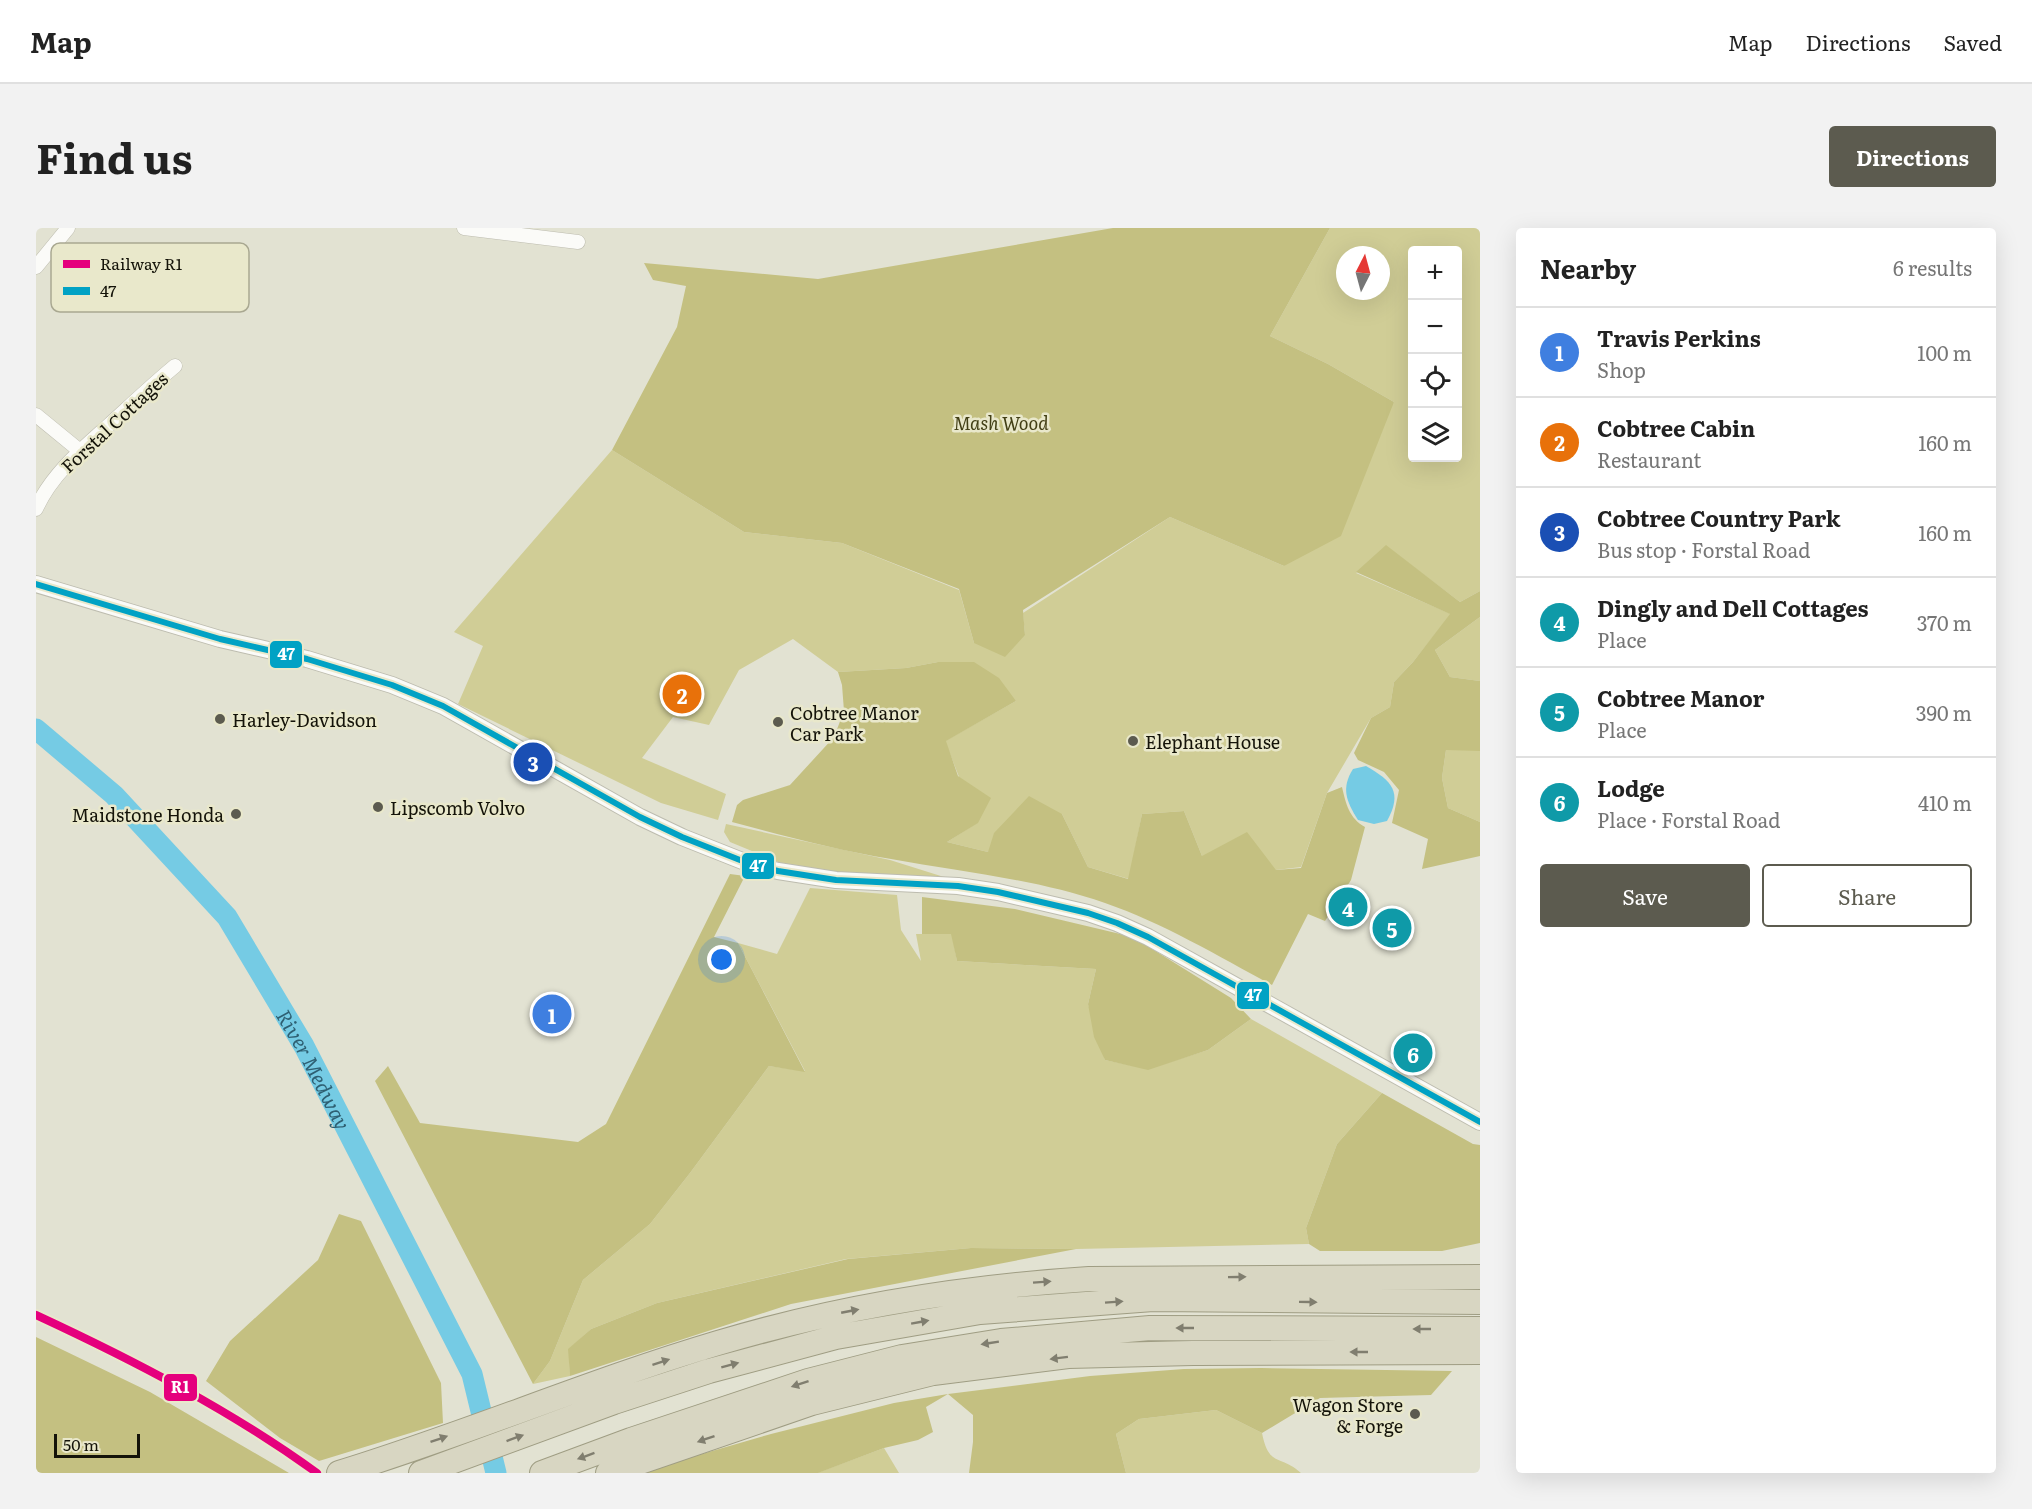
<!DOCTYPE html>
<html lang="en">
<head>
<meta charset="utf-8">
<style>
	:root { --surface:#fff; --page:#f2f2f2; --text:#222; --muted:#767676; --line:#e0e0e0; --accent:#5c5b4f }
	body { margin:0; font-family:Literata,serif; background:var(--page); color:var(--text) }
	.controls { position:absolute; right:18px; top:18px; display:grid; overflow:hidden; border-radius:6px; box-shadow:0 6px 24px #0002 }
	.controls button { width:54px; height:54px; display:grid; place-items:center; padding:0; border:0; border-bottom:2px solid var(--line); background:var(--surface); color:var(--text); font:30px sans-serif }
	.compass { position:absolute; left:1300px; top:18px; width:54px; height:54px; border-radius:50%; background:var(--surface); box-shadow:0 6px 24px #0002; rotate:6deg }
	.scale { position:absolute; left:18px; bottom:15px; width:86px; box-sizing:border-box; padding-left:6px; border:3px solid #141309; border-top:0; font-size:16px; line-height:21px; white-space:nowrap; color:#141309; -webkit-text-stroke:4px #e9e8cb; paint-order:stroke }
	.you { position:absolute; left:686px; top:732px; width:21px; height:21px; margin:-15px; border:4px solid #fff; border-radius:50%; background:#1a73e8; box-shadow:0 0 0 9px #1a73e833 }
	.badge { display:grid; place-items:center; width:39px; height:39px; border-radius:50%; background:var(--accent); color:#fff; font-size:20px; font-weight:700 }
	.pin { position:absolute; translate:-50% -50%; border:3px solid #fff; box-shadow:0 2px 6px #0006 }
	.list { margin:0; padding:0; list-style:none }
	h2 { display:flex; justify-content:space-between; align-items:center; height:78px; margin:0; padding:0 24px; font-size:26px }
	h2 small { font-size:20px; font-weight:400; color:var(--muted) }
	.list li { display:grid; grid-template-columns:39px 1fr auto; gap:18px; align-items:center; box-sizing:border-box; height:90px; padding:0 24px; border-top:2px solid var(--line) }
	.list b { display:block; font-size:22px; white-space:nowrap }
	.list p { margin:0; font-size:20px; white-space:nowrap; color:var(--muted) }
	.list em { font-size:20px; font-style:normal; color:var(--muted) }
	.actions { display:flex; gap:12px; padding:18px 24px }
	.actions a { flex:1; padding:14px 0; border:2px solid var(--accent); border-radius:6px; text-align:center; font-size:21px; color:var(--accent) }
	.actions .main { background:var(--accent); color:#fff }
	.icon { flex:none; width:33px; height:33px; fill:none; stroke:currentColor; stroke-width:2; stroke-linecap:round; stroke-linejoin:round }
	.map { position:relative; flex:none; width:1444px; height:1245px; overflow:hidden; border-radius:6px }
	header { display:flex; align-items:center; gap:36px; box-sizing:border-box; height:84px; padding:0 30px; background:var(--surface); border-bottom:2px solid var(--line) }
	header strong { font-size:28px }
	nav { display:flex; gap:33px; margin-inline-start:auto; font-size:21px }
	.intro { display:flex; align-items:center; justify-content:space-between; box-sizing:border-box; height:144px; padding:0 36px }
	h1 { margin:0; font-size:42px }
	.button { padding:15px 27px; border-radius:6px; background:var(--accent); color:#fff; font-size:21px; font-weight:700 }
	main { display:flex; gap:36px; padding:0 36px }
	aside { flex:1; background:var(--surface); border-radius:6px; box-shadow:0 6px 24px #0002 }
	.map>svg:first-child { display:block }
	.green { fill:#d0cd96; fill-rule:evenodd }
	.forest { fill:#c4c081 }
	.water { fill:#75cbe4 }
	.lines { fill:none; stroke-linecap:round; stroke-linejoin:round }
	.river { stroke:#75cbe4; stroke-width:21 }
	.minor-casing { stroke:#bdbcaf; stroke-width:15 }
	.tertiary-casing { stroke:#bdbcaf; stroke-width:18 }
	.motorway-casing { stroke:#9f9d83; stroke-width:26 }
	.minor { stroke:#fbfbf8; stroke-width:14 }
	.tertiary { stroke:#fbfbf8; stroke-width:16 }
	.motorway { stroke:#d8d6c2; stroke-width:24 }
	.bus-1-casing { stroke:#e9e8cb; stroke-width:10 }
	.bus-1 { stroke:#01a2c4; stroke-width:6 }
	.rail-1-casing { stroke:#e9e8cb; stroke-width:12 }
	.rail-1 { stroke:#e5007d; stroke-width:8 }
	.oneway { fill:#807e6f }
	.poi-dot { fill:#5c5b4f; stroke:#e9e8cb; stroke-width:2 }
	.labels { text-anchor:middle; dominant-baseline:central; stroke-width:5; stroke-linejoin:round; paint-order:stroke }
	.street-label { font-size:18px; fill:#141309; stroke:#e9e8cb }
	.park-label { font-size:18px; font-style:italic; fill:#423f15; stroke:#e9e8cb }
	.poi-label { font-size:18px; fill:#141309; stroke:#e9e8cb; text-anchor:start }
	.water-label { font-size:20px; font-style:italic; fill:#2e5f72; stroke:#e9e8cb }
	.key { fill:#e9e8cb; stroke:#a9a891; stroke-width:1.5 }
	.key-label { font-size:16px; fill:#141309 }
	.line-badge { stroke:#e9e8cb; stroke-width:2 }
	.badge-label { font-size:16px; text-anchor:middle; font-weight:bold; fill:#fff }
</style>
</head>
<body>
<header>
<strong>Map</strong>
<nav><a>Map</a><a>Directions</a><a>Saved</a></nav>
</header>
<div class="intro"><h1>Find us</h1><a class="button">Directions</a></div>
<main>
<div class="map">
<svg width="1444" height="1245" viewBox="0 0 1444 1245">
	<rect width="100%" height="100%" fill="#e2e2d2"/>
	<!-- green -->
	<path class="green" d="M1294 0H1444V363L1424 374 1350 318 1320 345 1415 386 1377 434 1358 454 1354 479 1335 490 1291 565 1265 639 1240 642 1166 628 1148 583 1106 586 1093 651 1052 639 1026 586 952 624 911 614 941 595 909 513 980 473 902 434 870 440 802 444 757 411 703 442 673 497 637 489 606 530 690 566 682 592 625 575 422 476 447 418 418 404 576 222 708 304 806 315 923 362 938 415 989 407 987 385 1134 289 1248 338 1358 174 1292 136 1234 108ZM1376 22H1422V230H1376ZM1309 27H1345V63H1309Z
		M1444 389V453L1414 449 1399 422Z
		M1444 487V594L1412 580 1406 550 1410 522Z
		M690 596 854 632 908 649 807 645 752 638 694 614 688 604Z
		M774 660 861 667 865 702 885 733 880 706H916L921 733 1060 741 1052 776 1069 832 1112 841 1172 822 1215 791 1346 865 1301 916 1270 1000 1273 1016 1040 1021 935 1020 810 1031 621 1075 555 1101 533 1121 534 1148 497 1156 514 1133 547 1052 614 996 654 945 733 838 769 843 702 715 741 726Z
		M1180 1182 1226 1205C1233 1240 1244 1226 1265 1245H1090L1080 1206 1103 1191Z
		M848 1220 863 1245H781Z"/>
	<!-- forest -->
	<path class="forest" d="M1077 0H1294L1234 108 1292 136 1358 174 1305 308 1248 338 1134 289 987 382 989 407 969 429 938 415 923 361 806 315 708 304 576 222 641 99 650 58 617 52 608 35 782 51Z
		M1350 317 1424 374 1444 363V389L1399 422 1414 449 1444 453V523L1410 522 1406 550 1412 580 1444 594V628L1386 641 1392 611 1356 595 1363 562 1348 544 1322 532 1318 525 1335 490 1354 479 1358 454 1377 434 1414 386 1320 344Z
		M902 434H938L963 450 980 473 910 513 922 548 955 570 942 595 911 614 952 624 958 605 993 568 1026 586 1052 639 1092 651 1106 586 1148 583 1166 628 1211 604 1240 642 1265 640 1291 565 1306 559C1310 576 1313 590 1329 599L1315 652 1289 693 1272 686 1236 757C1182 728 1127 695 1069 675 1000 651 926 644 855 631 801 622 749 608 696 594L701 577 707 572 754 557 798 509 808 483 806 457 802 444 870 440Z
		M694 646 709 648 678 709 702 715 769 844 733 838 654 945 614 996 547 1052 514 1133 497 1156 339 853 352 838 384 895 542 914 570 896Z
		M886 669 979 681 1097 709 1195 770 1215 791 1172 822 1112 842 1069 832 1058 809 1052 776 1060 741 921 733 915 706H886Z
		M1346 865 1437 916 1444 917V1015L1406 1023H1284L1273 1016 1270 1000 1301 916Z
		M303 986 325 993 405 1155 407 1195 283 1233 244 1210 170 1153 194 1113 282 1032Z
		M935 1020 1040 1021 755 1076 534 1148 532 1121 555 1101 621 1075 812 1031Z
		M0 1109 114 1164 253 1245H0Z
		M1225 1140 1416 1143 1395 1167 1284 1170 1226 1205 1180 1182 1103 1191 1080 1206 1090 1245H933L937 1214V1187L912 1166 890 1179 897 1204 882 1212 848 1220 782 1245H609L652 1230 735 1206 858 1175 912 1166 1054 1148 1148 1141Z"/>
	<!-- water -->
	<path class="water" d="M1330 538C1356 553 1367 564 1351 593L1338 596 1322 592C1310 573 1305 560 1317 541Z"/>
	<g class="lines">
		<!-- river -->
		<path class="river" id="s1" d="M0 501 78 567 191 689 268 818 436 1146 460 1245"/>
		<defs>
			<path id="minor" d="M428 0 542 14
				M0 39 32 0
				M0 187 44 223
				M0 281C15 247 46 221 73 197 95 177 116 157 139 138"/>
			<path id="tertiary" d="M0 356 184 411 271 431 356 457 407 478 604 589 646 609 714 636 742 643 800 652 922 658 962 664 1052 685 1081 695 1112 709 1444 894"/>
			<path id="motorway" d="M303 1245C431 1206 554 1153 682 1115 802 1079 928 1059 1053 1051L1444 1049
				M385 1245 578 1174 673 1143 800 1109 944 1084 1117 1071 1444 1074
				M506 1245 595 1212 772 1153 866 1129 965 1113 1114 1100 1444 1101
				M572 1245 776 1175 897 1145 1032 1128 1157 1125 1444 1124"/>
		</defs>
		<!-- minor casing -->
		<use href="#minor" class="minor-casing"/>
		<!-- tertiary casing -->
		<use href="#tertiary" class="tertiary-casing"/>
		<!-- motorway casing -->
		<use href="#motorway" class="motorway-casing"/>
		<!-- minor -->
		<use href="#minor" class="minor"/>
		<!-- tertiary -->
		<use href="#tertiary" class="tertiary"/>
		<!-- motorway -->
		<use href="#motorway" class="motorway"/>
		<defs>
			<path id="bus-1" d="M0 356 184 411 271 431 356 457 407 478 604 589 646 609 714 636 742 643 800 652 922 658 962 664 1052 685 1081 695 1112 709 1444 894"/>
		</defs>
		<!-- bus-1 casing -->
		<use href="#bus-1" class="bus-1-casing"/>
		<!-- bus-1 -->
		<use href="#bus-1" class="bus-1"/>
		<defs>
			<path id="rail-1" d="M0 1087C97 1132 194 1182 281 1245"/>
		</defs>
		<!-- rail-1 casing -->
		<use href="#rail-1" class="rail-1-casing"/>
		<!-- rail-1 -->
		<use href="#rail-1" class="rail-1"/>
	</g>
	<!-- one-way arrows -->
	<defs><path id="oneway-solid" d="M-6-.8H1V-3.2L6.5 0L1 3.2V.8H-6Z" transform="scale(1.5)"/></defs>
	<g class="oneway">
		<use href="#oneway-solid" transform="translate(1201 1049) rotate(-1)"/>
		<use href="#oneway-solid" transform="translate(1006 1054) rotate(-4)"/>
		<use href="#oneway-solid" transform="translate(1078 1074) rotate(-4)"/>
		<use href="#oneway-solid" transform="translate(1272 1074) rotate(1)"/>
		<use href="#oneway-solid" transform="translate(814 1083) rotate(-11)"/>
		<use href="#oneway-solid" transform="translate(884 1094) rotate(-10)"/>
		<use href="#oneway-solid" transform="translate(1149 1100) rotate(-180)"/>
		<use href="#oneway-solid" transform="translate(1386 1101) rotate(-180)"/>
		<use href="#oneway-solid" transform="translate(954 1115) rotate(171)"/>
		<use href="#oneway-solid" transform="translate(1323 1124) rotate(-180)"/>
		<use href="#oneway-solid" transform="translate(1023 1130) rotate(173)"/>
		<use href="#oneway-solid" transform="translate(625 1134) rotate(-18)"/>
		<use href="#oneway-solid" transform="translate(694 1137) rotate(-15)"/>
		<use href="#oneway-solid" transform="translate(764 1156) rotate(162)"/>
		<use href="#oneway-solid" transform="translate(479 1210) rotate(-20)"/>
		<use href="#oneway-solid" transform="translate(403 1211) rotate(-19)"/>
		<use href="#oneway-solid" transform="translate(670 1211) rotate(161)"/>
		<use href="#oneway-solid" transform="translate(550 1228) rotate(160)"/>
	</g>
	<!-- markers -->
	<g class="poi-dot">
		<circle cx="184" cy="491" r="6"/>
		<circle cx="742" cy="494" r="6"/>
		<circle cx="1097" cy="513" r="6"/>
		<circle cx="342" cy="579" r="6"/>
		<circle cx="200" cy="586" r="6"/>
		<circle cx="1379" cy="1186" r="6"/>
	</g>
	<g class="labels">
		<!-- street labels -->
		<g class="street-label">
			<text transform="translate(78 194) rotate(-43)">Forstal Cottages</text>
		</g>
		<!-- park labels -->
		<g class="park-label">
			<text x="965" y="194">Mash Wood</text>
		</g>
		<!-- poi labels -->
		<g class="poi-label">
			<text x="754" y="484">Cobtree Manor<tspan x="754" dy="21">Car Park</tspan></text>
			<text x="196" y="491">Harley-Davidson</text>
			<text x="1109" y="513">Elephant House</text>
			<text x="354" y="579">Lipscomb Volvo</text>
			<text x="188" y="586" text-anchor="end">Maidstone Honda</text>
			<text x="1367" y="1176" text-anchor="end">Wagon Store<tspan x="1367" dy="21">&amp; Forge</tspan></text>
		</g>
		<!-- water labels -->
		<g class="water-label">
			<text stroke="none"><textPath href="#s1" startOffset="444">River Medway</textPath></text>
		</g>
	</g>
	<!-- legend -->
	<rect x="15" y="15" width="198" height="69" rx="9" class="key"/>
	<rect x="27" y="32" width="27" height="8" fill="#e5007d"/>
	<rect x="27" y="59" width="27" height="8" fill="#01a2c4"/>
	<g class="key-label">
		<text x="64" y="42">Railway R1</text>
		<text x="64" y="69">47</text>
	</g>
	<g class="line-badge">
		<rect x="233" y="412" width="34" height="29" rx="6" fill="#01a2c4"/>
		<rect x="705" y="624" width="34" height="28" rx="6" fill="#01a2c4"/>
		<rect x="1200" y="753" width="34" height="29" rx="6" fill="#01a2c4"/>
		<rect x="127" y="1145" width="35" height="29" rx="6" fill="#e5007d"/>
	</g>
	<g class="badge-label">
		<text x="250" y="432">47</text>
		<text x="722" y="644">47</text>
		<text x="1217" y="773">47</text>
		<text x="144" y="1165">R1</text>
	</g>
</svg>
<div class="controls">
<button>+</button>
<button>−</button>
<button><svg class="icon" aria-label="locate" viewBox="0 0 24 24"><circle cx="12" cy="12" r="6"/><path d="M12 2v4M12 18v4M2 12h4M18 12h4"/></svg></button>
<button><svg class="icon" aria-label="layers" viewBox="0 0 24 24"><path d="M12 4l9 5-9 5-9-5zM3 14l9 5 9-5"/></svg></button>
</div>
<svg class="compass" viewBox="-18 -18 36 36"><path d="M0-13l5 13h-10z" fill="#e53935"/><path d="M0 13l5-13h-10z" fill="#767676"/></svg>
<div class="scale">50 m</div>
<div class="you"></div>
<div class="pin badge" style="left:516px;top:786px;background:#3f7fe0">1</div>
<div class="pin badge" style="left:646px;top:466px;background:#e8710a">2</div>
<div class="pin badge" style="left:497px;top:534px;background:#1a4fb4">3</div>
<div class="pin badge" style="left:1312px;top:679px;background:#0f9aa8">4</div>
<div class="pin badge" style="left:1356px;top:700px;background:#0f9aa8">5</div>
<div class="pin badge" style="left:1377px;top:825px;background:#0f9aa8">6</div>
</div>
<aside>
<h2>Nearby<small>6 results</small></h2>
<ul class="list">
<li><span class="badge" style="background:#3f7fe0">1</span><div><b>Travis Perkins</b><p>Shop</p></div><em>100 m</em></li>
<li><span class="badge" style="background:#e8710a">2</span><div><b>Cobtree Cabin</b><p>Restaurant</p></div><em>160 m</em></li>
<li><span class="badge" style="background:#1a4fb4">3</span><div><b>Cobtree Country Park</b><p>Bus stop · Forstal Road</p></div><em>160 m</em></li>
<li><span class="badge" style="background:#0f9aa8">4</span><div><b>Dingly and Dell Cottages</b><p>Place</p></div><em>370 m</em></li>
<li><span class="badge" style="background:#0f9aa8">5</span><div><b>Cobtree Manor</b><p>Place</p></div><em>390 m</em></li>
<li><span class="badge" style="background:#0f9aa8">6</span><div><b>Lodge</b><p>Place · Forstal Road</p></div><em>410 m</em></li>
</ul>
<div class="actions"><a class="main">Save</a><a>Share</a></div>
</aside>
</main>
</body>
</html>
